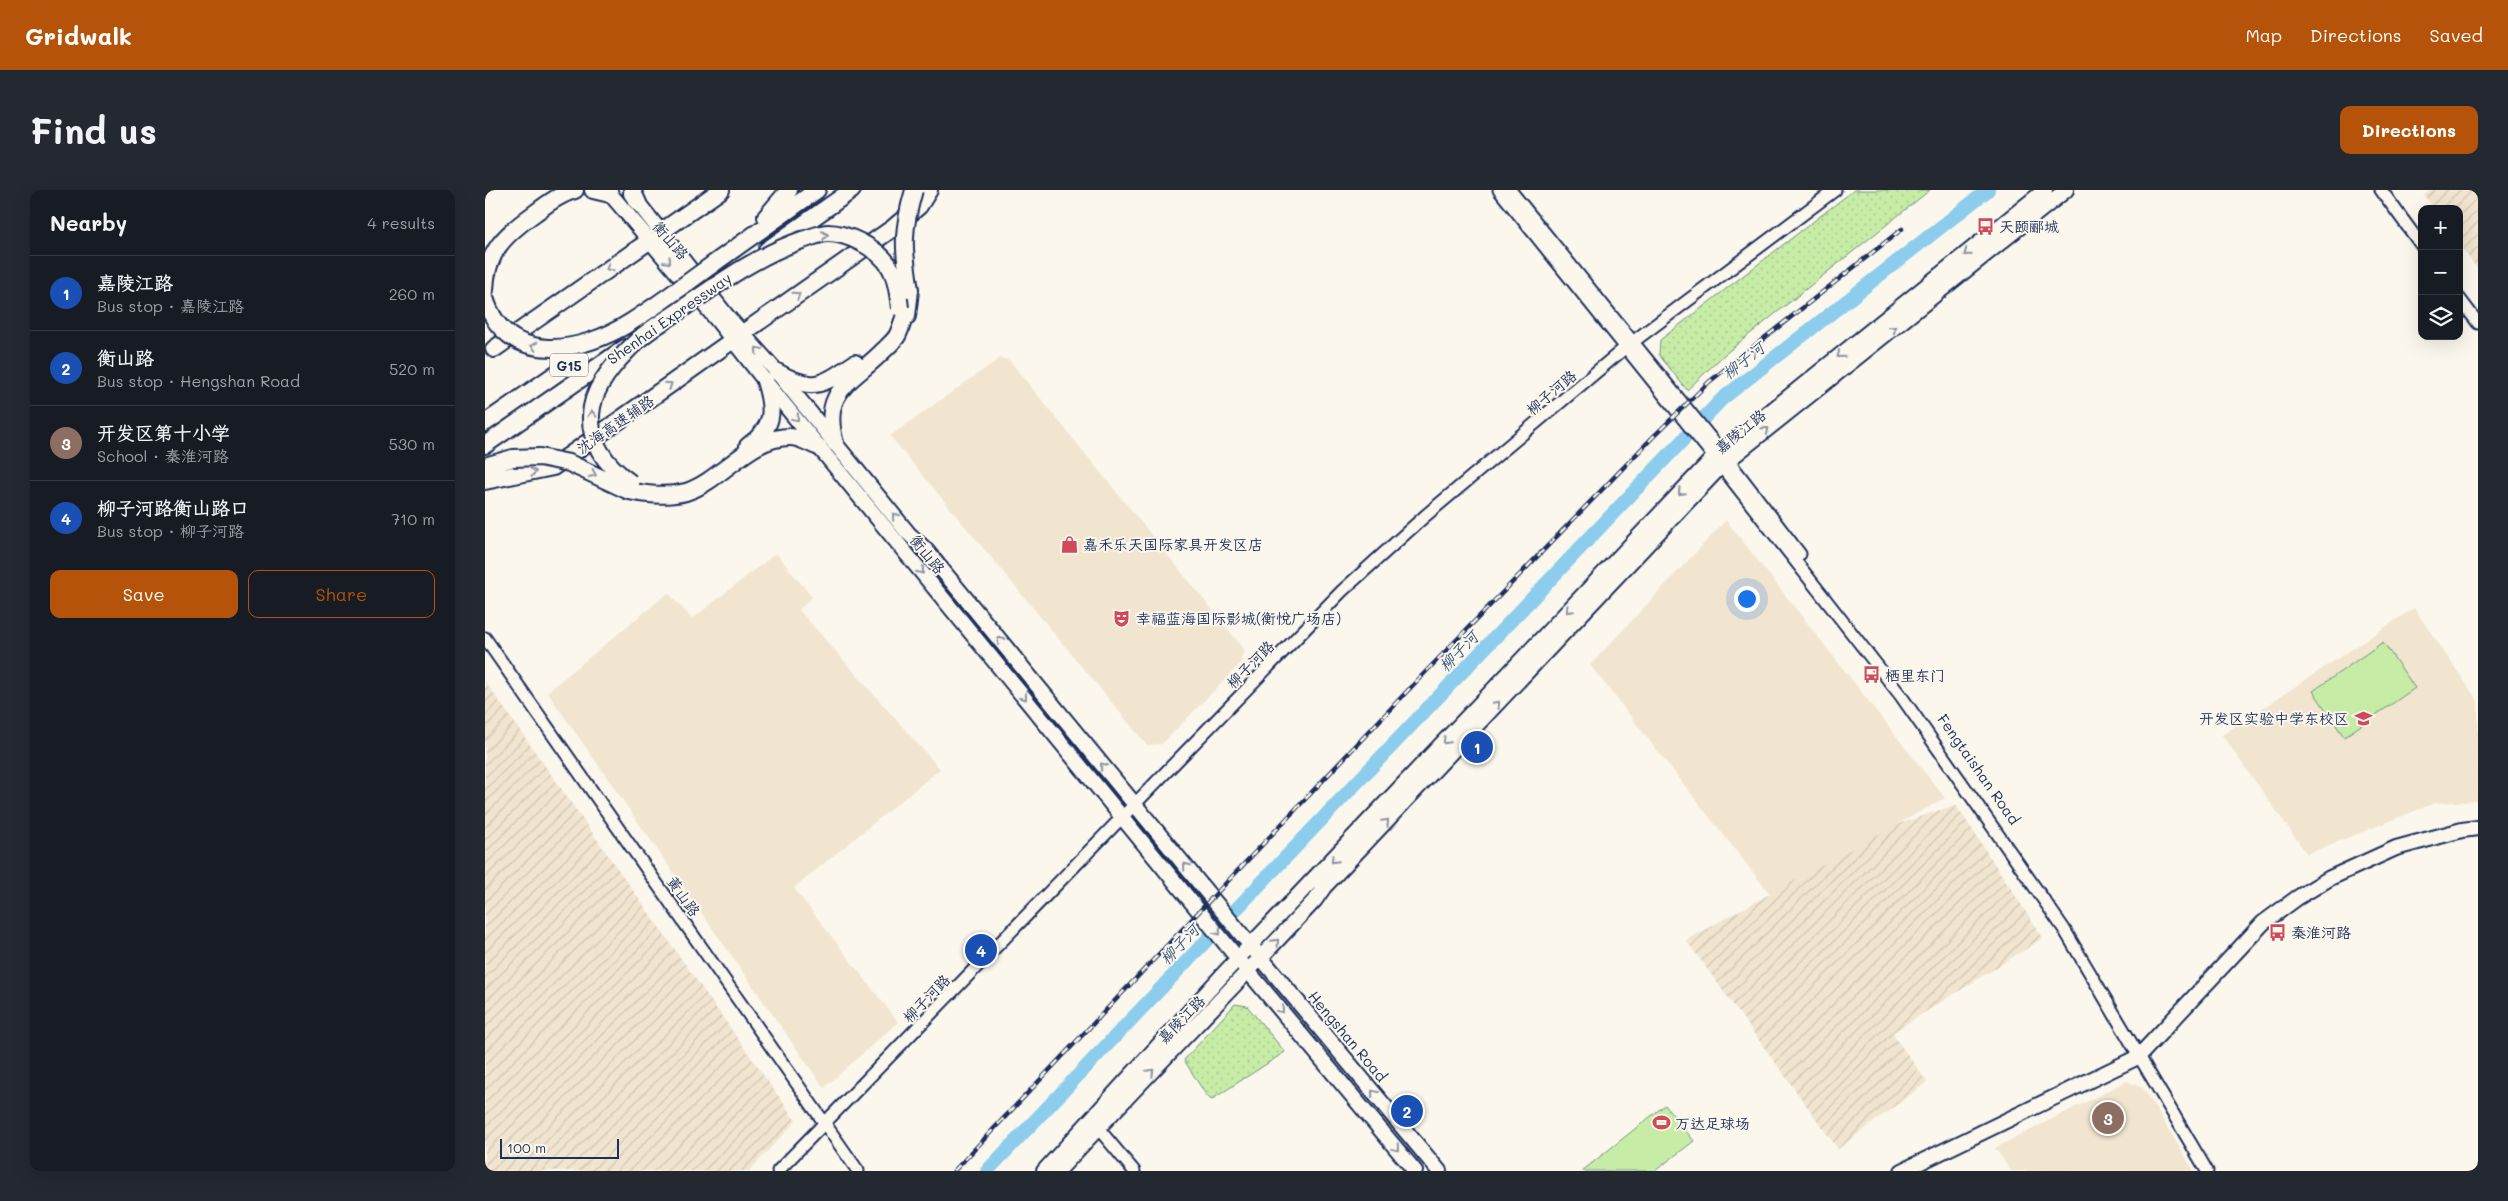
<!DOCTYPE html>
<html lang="en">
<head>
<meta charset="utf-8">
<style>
	:root { --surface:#171b24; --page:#242831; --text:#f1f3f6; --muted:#9ea1a6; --line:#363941; --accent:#b45309 }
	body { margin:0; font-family:Mali,"LXGW WenKai TC",sans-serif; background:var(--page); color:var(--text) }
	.controls { position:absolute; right:15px; top:15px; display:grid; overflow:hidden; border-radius:10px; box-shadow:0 5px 20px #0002 }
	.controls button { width:45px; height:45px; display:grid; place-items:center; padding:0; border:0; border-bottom:1px solid var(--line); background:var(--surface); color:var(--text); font:25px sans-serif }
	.scale { position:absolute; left:15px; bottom:12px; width:119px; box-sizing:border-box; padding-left:5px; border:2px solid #1b2f5e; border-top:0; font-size:14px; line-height:18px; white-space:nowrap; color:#1b2f5e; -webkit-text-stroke:4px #fbf7ec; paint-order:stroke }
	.you { position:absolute; left:1261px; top:408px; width:18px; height:18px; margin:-12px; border:4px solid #fff; border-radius:50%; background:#1a73e8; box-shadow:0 0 0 8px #1a73e833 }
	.badge { display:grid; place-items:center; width:32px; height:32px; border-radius:50%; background:var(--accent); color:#fff; font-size:16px; font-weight:700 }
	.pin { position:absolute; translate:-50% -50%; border:2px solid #fff; box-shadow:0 1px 5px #0006 }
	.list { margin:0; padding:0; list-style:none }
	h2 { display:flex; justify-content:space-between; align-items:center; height:65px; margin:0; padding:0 20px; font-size:21px }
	h2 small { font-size:16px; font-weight:400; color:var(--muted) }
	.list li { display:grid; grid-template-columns:32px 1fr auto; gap:15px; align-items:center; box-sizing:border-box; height:75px; padding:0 20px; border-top:1px solid var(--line) }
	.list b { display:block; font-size:19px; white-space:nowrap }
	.list p { margin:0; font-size:16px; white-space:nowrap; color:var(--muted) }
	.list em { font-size:16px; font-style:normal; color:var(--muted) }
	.actions { display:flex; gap:10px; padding:15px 20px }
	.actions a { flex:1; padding:11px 0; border:1px solid var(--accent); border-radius:10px; text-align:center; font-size:18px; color:var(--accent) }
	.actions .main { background:var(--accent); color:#fff }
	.icon { flex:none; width:28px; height:28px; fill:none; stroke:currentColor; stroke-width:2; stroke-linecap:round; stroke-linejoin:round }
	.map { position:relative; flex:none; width:1993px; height:981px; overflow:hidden; border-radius:10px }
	header { display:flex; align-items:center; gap:30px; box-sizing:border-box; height:70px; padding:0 25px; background:var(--accent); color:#fff }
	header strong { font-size:24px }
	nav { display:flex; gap:28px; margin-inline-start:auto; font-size:18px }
	.intro { display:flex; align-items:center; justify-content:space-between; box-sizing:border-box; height:120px; padding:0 30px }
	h1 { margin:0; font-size:35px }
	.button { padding:12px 22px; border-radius:10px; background:var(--accent); color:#fff; font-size:18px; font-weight:700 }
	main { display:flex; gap:30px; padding:0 30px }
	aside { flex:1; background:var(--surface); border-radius:10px; box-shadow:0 5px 20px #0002 }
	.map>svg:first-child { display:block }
	.built { fill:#f1e5d0 }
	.industrial { fill:url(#industrial-furrows) }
	.grass { fill:url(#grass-dots); stroke:#718e82 }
	.pitch { fill:#c7eca6; stroke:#718e82 }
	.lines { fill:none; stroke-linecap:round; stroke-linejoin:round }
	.river { stroke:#8ccced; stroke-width:14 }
	.minor-casing { stroke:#1b2f5e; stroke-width:15 }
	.major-casing { stroke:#1b2f5e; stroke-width:18 }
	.highway-casing { stroke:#1b2f5e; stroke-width:20 }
	.minor { stroke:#fbf7ec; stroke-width:11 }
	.major { stroke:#fbf7ec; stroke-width:14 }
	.highway { stroke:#fbf7ec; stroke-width:16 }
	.rail-casing { stroke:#1b2f5e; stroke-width:4.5 }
	.rail { stroke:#fbf7ec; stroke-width:2.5; stroke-dasharray:8; stroke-linecap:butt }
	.highway-bridge-casing { stroke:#1b2f5e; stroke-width:20; stroke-linecap:butt }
	.highway-bridge { stroke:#fbf7ec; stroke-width:16 }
	.oneway { stroke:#8b93a5 }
	.labels { text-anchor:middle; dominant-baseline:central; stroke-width:4; stroke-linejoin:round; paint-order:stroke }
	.shield { fill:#fbf7ec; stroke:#5e6b89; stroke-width:1 }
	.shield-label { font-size:14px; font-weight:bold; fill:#1b2f5e }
	.poi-label { font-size:15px; fill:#1b2f5e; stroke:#fbf7ec; text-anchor:start }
	.street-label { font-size:15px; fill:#1b2f5e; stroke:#fbf7ec }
	.water-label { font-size:16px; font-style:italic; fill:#375682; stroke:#fbf7ec }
</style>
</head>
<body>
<header>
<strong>Gridwalk</strong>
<nav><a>Map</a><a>Directions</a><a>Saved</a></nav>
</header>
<div class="intro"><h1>Find us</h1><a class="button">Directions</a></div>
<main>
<aside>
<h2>Nearby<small>4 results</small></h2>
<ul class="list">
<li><span class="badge" style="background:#1a4fb4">1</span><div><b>嘉陵江路</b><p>Bus stop · 嘉陵江路</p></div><em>260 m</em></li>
<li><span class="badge" style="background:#1a4fb4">2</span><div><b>衡山路</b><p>Bus stop · Hengshan Road</p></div><em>520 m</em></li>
<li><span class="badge" style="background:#8d6e63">3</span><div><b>开发区第十小学</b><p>School · 秦淮河路</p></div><em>530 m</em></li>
<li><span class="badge" style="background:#1a4fb4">4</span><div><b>柳子河路衡山路口</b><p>Bus stop · 柳子河路</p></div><em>710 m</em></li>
</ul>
<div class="actions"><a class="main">Save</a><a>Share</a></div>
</aside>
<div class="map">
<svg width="1993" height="981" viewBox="0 0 1993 981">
	<defs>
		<pattern id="industrial-furrows" width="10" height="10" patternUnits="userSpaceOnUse" patternTransform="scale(1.25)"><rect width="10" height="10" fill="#f1e5d0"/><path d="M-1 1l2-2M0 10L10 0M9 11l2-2" fill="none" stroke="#cec5b5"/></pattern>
		<pattern id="grass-dots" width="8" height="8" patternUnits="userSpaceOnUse" patternTransform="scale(1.25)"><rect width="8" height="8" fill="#c7eca6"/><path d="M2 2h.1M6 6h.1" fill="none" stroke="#aacb91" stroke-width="1.8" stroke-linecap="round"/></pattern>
	</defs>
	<rect width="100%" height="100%" fill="#fbf7ec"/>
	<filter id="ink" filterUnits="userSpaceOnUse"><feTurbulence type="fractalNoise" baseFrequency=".02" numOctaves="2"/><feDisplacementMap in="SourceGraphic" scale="10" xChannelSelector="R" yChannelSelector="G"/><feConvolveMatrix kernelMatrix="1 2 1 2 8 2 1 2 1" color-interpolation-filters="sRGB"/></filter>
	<g filter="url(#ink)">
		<!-- built -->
		<path class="built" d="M515 168 525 171 759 459 755 474 677 554 662 555 405 246Z
			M1241 330 1460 608 1285 704 1105 475Z
			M291 363 327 407 314 420 455 579 309 698 413 832 339 898 62 502 183 403 207 429Z
			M1929 418 1993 511V611L1950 613 1822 664 1737 545Z
			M1642 891 1658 898 1709 981H1526L1510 958Z"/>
		<!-- industrial -->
		<path class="industrial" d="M1946 0H1993V80L1974 54V19H1949L1939 5Z
			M0 491 311 931 264 981H0Z
			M1471 615 1558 748 1407 843 1442 892 1353 959 1201 750 1410 635Z"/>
		<!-- grass -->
		<path class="grass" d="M1369 0H1445L1240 164 1202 200 1174 165 1175 150Z
			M750 814 762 816 800 862 726 910 721 905 699 870Z"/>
		<!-- pitch -->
		<path class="pitch" d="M1898 452 1930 498 1859 547 1828 501Z
			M1180 915 1209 951 1170 981H1097Z"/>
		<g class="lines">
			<!-- river -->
			<path class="river" d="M502 981 1237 209 1503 0"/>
			<defs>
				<path id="minor" d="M1014 0 1229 267 1416 506 1579 739 1722 981
					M1025 0 1236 261 1315 364
					M1896 0 1937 56
					M1974 108 1993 133
					M0 448 373 981
					M613 938 649 981
					M293 981 857 401 940 326 1141 157 1350 0"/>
				<path id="major" d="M122 0 232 130 280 191 763 781 930 981
					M146 4 242 126 292 182 423 343 440 359 757 745 954 981
					M559 981 743 779 1229 267 1560 0
					M573 981C658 889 745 801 830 710L839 697 1236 276 1581 0
					M1417 981 1653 867 1778 733 1812 708 1845 688 1911 658 1977 640 1993 638"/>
				<path id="highway" d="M108 0 125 4
					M147 0 153 13
					M281 27 304 0
					M176 42 236 0
					M249 59 332 0
					M282 60 367 0
					M0 100C1 61 21 44 50 23 62 14 75 4 90 0
					M258 143 408 38 434 16 444 0
					M9 159 164 51
					M292 182C329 203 337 195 370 173
					M0 233 124 147
					M350 253C335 199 368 192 399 160 403 156 409 151 412 146 415 141 417 133 419 128L422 126 425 100
					M0 255 140 158
					M263 256C290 237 289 220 280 191
					M0 276 28 268
					M0 291 68 277 248 150
					M144 301C163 305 182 307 201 302 238 290 263 247 305 247 315 247 325 254 334 257"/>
			</defs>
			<!-- minor casing -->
			<use href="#minor" class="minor-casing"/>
			<!-- major casing -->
			<use href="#major" class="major-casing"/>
			<!-- highway casing -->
			<use href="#highway" class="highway-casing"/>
			<!-- minor -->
			<use href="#minor" class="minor"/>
			<!-- major -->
			<use href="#major" class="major"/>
			<!-- highway -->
			<use href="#highway" class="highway"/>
			<defs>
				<path id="rail" d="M469 981 928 495 1167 248 1224 192 1417 39"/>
			</defs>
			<!-- rail casing -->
			<use href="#rail" class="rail-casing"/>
			<!-- rail -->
			<use href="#rail" class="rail"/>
			<defs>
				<path id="highway-bridge" d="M425 100C418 58 417 41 429 0
					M0 108C21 178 97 163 146 132 182 109 215 83 249 59
					M28 268 55 267 84 273 144 301
					M146 293C121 276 101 250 107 217 111 192 135 167 153 150 165 139 181 130 194 121 233 94 271 66 317 50 325 48 335 43 343 43 354 43 365 47 375 52 407 68 411 84 415 118"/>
			</defs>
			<!-- highway-bridge casing -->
			<use href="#highway-bridge" class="highway-bridge-casing"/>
			<!-- highway-bridge -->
			<use href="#highway-bridge" class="highway-bridge"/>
		</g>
		<!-- one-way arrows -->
		<defs><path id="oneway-chevron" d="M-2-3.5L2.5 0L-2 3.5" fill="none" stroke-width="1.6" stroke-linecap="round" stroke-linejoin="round" transform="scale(1.25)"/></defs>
		<g class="oneway">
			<use href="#oneway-chevron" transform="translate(340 45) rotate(-8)"/>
			<use href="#oneway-chevron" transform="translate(1482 63) rotate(141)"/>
			<use href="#oneway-chevron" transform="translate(183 71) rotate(48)"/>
			<use href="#oneway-chevron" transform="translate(124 78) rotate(146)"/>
			<use href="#oneway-chevron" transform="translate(312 105) rotate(-35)"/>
			<use href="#oneway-chevron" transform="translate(1408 139) rotate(-39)"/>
			<use href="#oneway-chevron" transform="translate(49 156) rotate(-167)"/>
			<use href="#oneway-chevron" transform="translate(273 160) rotate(-131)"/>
			<use href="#oneway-chevron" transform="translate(1355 165) rotate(141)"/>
			<use href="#oneway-chevron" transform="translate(184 195) rotate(-35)"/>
			<use href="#oneway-chevron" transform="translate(107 224) rotate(-89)"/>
			<use href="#oneway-chevron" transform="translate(311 228) rotate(50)"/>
			<use href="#oneway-chevron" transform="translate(1281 240) rotate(-39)"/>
			<use href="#oneway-chevron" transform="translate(48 282) rotate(-11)"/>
			<use href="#oneway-chevron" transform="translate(108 284) rotate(25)"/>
			<use href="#oneway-chevron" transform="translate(1196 302) rotate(133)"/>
			<use href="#oneway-chevron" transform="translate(410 326) rotate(-129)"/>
			<use href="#oneway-chevron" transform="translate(436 381) rotate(51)"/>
			<use href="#oneway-chevron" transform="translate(1084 420) rotate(133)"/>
			<use href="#oneway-chevron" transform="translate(515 450) rotate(-129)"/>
			<use href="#oneway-chevron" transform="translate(539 507) rotate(51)"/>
			<use href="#oneway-chevron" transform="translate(1012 514) rotate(-47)"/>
			<use href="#oneway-chevron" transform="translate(961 551) rotate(133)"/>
			<use href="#oneway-chevron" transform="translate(618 576) rotate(-129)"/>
			<use href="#oneway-chevron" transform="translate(901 632) rotate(-47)"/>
			<use href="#oneway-chevron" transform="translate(849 670) rotate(133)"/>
			<use href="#oneway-chevron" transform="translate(701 676) rotate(-129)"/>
			<use href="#oneway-chevron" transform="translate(733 742) rotate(51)"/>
			<use href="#oneway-chevron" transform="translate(791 752) rotate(-47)"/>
			<use href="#oneway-chevron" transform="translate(796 820) rotate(50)"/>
			<use href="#oneway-chevron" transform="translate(666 882) rotate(-45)"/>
			<use href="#oneway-chevron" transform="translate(889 903) rotate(-130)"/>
			<use href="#oneway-chevron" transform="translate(911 958) rotate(50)"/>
		</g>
	</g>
	<!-- icons -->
	<defs>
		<symbol id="bus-bare" viewBox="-9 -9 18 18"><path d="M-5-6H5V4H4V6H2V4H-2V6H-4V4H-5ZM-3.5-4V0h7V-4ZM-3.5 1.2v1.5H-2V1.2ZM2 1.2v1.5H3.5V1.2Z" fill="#d1495b" stroke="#fbf7ec" stroke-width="2.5" paint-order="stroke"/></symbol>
		<symbol id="shop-bare" viewBox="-9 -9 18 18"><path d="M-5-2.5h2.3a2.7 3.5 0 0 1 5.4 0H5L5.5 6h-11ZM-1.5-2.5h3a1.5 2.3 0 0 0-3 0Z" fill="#d1495b" stroke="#fbf7ec" stroke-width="2.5" paint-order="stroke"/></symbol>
		<symbol id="theatre-bare" viewBox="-9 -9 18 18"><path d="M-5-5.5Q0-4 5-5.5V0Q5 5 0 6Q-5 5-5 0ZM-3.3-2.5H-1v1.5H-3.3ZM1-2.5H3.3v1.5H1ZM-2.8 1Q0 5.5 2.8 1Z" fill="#d1495b" stroke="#fbf7ec" stroke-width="2.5" paint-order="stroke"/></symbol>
		<symbol id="school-bare" viewBox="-9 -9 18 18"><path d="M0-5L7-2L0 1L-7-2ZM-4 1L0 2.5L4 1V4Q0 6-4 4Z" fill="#d1495b" stroke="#fbf7ec" stroke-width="2.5" paint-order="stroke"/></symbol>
		<symbol id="stadium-bare" viewBox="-9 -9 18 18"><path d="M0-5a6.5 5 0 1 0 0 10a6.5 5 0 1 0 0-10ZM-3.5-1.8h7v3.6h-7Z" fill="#d1495b" stroke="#fbf7ec" stroke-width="2.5" paint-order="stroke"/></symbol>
	</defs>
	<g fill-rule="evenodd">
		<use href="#bus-bare" x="1488" y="24" width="25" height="25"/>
		<use href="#shop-bare" x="572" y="342" width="25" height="25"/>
		<use href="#theatre-bare" x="624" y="416" width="25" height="25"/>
		<use href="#bus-bare" x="1374" y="472" width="25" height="25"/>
		<use href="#school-bare" x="1866" y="516" width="25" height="25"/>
		<use href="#bus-bare" x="1780" y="730" width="25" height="25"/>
		<use href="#stadium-bare" x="1164" y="920" width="25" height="25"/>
	</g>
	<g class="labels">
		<!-- shield labels -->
		<rect class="shield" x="65" y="163.5" width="38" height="23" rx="4"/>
		<g class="shield-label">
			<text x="84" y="175">G15</text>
		</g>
		<!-- poi labels -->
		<g class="poi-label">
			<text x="1514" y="36">天颐郦城</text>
			<text x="598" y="354">嘉禾乐天国际家具开发区店</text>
			<text x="651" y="428">幸福蓝海国际影城(衡悦广场店)</text>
			<text x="1400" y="485">栖里东门</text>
			<text x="1864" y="528" text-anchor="end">开发区实验中学东校区</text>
			<text x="1806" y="742">秦淮河路</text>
			<text x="1190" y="933">万达足球场</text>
		</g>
		<!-- street labels -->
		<g class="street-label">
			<text transform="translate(186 50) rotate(49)">衡山路</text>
			<text transform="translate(184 128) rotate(-35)">Shenhai Expressway</text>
			<text transform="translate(1066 202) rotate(-40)">柳子河路</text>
			<text transform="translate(130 234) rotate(-35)">沈海高速辅路</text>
			<text transform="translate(1255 241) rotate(-39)">嘉陵江路</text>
			<text transform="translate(443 364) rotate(51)">衡山路</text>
			<text transform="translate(765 474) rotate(-45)">柳子河路</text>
			<text transform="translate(1494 579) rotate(55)">Fengtaishan Road</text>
			<text transform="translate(199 706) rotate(55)">黄山路</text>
			<text transform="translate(441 808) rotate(-46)">柳子河路</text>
			<text transform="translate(696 829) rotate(-46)">嘉陵江路</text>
			<text transform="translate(863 846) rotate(50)">Hengshan Road</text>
		</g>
		<!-- water labels -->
		<g class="water-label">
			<text transform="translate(1258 170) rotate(-38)">柳子河</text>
			<text transform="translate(973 461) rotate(-46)">柳子河</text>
			<text transform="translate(694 754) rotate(-46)">柳子河</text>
		</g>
	</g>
</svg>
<div class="controls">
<button>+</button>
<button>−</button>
<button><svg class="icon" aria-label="layers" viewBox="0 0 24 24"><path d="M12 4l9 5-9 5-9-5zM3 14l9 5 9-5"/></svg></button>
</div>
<div class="scale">100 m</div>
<div class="you"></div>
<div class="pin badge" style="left:992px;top:557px;background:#1a4fb4">1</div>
<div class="pin badge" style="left:922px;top:921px;background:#1a4fb4">2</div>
<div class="pin badge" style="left:1623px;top:928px;background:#8d6e63">3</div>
<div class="pin badge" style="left:496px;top:760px;background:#1a4fb4">4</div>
</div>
</main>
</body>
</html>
